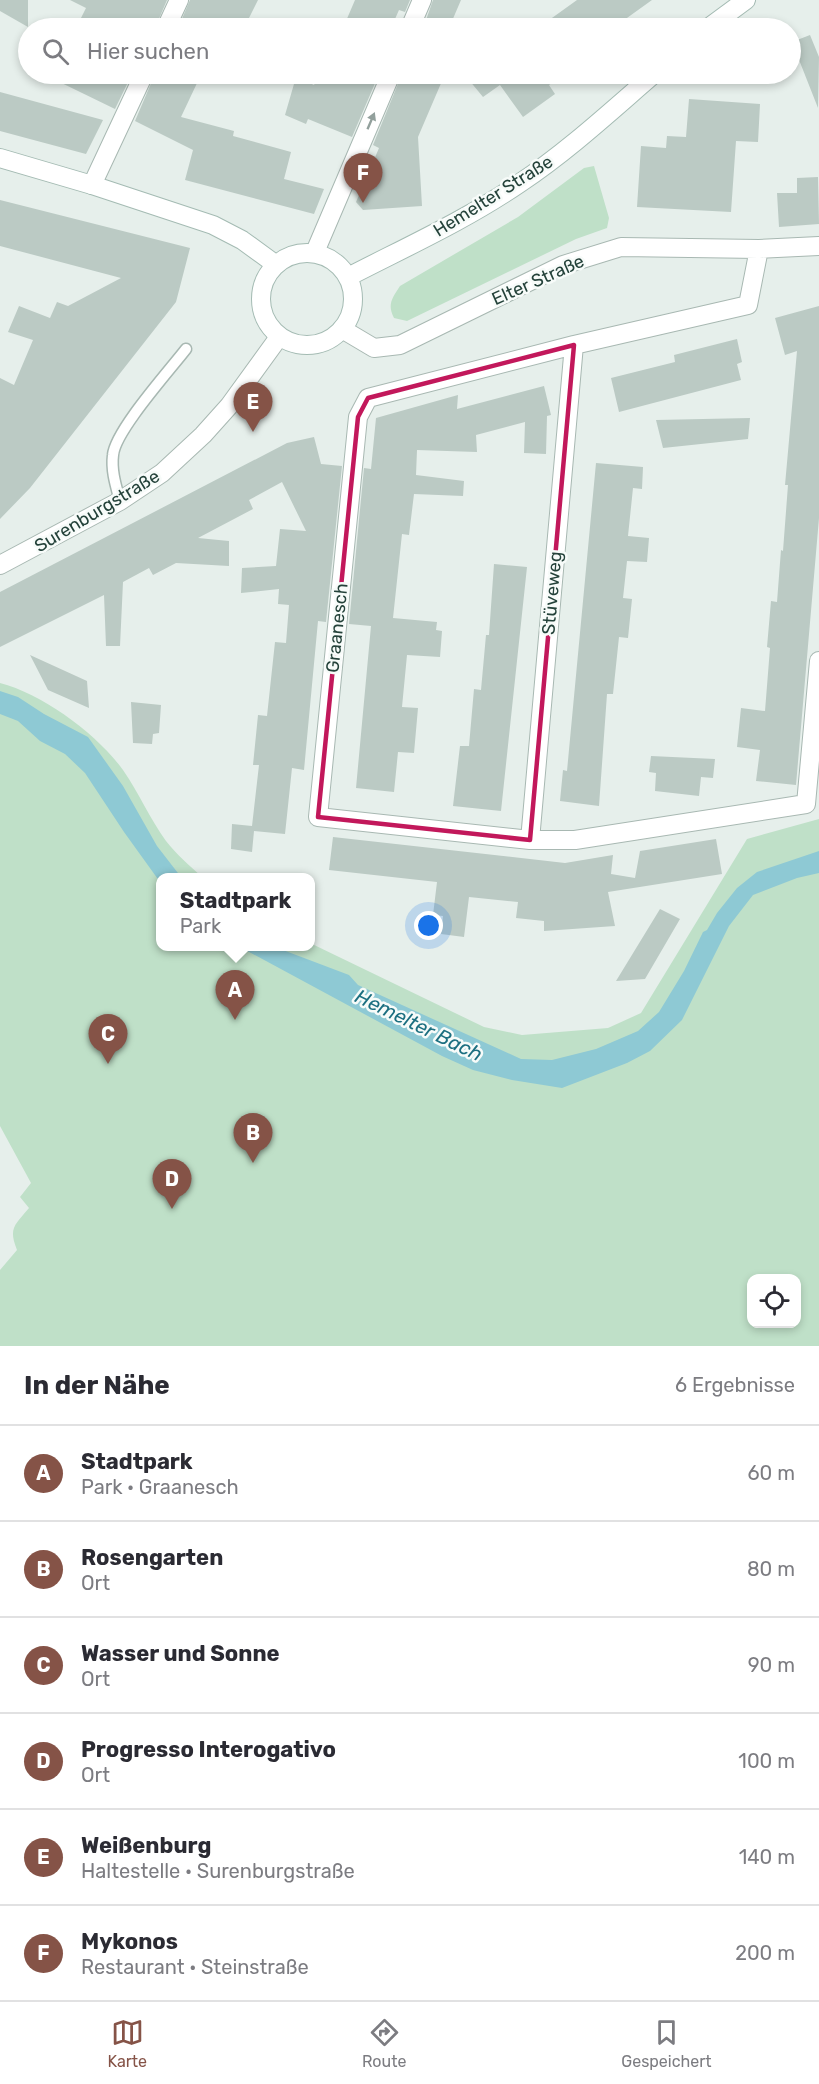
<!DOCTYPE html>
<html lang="de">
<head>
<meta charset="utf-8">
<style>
	:root { --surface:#fff; --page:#f2f2f3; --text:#2b2b33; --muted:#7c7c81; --line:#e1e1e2; --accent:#855347 }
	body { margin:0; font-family:Rubik,sans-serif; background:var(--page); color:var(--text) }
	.controls { position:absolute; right:18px; bottom:18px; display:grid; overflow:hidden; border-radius:12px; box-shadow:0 3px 9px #0003 }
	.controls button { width:54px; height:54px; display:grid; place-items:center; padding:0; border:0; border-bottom:2px solid var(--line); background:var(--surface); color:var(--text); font:30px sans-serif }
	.you { position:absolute; left:429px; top:926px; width:21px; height:21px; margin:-15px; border:4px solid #fff; border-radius:50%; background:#1a73e8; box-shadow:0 0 0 9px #1a73e833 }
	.badge { display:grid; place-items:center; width:39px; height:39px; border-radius:50%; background:var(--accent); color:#fff; font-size:20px; font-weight:700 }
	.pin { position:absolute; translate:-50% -50px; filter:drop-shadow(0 2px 3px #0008) }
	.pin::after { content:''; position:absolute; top:32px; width:21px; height:18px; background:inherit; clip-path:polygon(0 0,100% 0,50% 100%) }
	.popup { position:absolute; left:156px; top:873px; width:159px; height:78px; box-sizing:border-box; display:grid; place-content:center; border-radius:12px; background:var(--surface); filter:drop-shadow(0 2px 4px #0005); font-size:20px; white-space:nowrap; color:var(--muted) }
	.popup b { font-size:22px; color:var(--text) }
	.popup::after { content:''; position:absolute; left:50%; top:100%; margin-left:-12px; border:12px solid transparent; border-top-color:var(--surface) }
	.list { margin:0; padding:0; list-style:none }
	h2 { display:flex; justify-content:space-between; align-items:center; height:78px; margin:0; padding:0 24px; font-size:26px }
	h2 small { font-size:20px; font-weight:400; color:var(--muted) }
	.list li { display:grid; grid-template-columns:39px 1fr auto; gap:18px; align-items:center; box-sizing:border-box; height:96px; padding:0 24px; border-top:2px solid var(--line) }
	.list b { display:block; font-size:22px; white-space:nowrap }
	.list p { margin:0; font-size:20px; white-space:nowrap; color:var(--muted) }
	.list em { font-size:20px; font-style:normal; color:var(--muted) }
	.icon { flex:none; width:33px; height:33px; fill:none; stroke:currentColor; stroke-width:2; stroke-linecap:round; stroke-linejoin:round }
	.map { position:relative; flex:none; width:819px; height:1346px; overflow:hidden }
	.search { position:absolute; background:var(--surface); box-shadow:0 3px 9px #0003; left:18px; right:18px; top:18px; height:66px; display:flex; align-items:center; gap:15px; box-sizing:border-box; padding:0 21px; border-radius:33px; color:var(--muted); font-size:22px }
	.sheet { height:654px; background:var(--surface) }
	nav { display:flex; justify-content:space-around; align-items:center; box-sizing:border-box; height:84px; border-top:2px solid var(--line); background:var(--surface); font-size:16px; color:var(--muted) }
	nav a { display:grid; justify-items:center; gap:3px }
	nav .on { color:var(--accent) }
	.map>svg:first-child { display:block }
	.green { fill:#bfe0c8; fill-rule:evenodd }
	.water { fill:#8ec9d4 }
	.building { fill:#bbcac4 }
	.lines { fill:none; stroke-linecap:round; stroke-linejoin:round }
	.service-casing { stroke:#a8b8b2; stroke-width:13 }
	.minor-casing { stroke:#a8b8b2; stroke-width:20 }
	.tertiary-casing { stroke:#a8b8b2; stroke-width:20 }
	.secondary-casing { stroke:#a4bbb3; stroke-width:20 }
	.service { stroke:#fff; stroke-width:10 }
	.minor { stroke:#fff; stroke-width:18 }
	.tertiary { stroke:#fff; stroke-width:18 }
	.secondary { stroke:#fff; stroke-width:18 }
	.oneway { fill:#92a09c }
	.marked { fill:none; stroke:#c2185b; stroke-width:4.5; stroke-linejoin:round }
	.labels { text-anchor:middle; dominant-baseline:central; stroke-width:5; stroke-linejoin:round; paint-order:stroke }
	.street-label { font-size:18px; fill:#24423a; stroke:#f7fbf9 }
	.water-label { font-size:20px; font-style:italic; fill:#1c6f80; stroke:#f7fbf9 }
</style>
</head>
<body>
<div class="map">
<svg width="819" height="1346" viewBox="0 0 819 1346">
	<rect width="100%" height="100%" fill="#e6efeb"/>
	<!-- green -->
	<path class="green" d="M594 166 609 218 607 228 576 239 407 321 394 318C387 305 392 298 400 286L518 217 584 168Z
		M0 683C43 694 97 734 123 770 139 793 150 819 166 841 176 854 190 866 202 877L160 878V946H310V943L484 1027 522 1035 608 1028 641 1013 747 839 819 819V1346H0V1270L17 1250C8 1228 15 1225 29 1208L20 1197 31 1183 0 1126ZM752 1278H796V1324H752Z"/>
	<!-- water -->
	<path class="water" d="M0 691 18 697 44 714 88 737 123 786 157 846 181 877 160 878V882L124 832 85 773 65 754 40 741 18 721 0 714Z
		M819 851V873L797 878 753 895 729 926 682 1020 650 1051 627 1063 562 1088 512 1080 473 1070 442 1056 240 947H275L349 975 358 985 521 1059 552 1060 596 1049 638 1031 659 1012 684 971 703 932 707 930 717 913 737 888 757 872Z"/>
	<!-- building -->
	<path class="building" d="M0 0H28V27L0 11Z
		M70 0H167L155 28H128L113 21 110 28H76L86 8Z
		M190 0H258L244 28H178Z
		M355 0H410L405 12 399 10 391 28H343Z
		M433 0H461L449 28 426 20Z
		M577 0H652L613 28H538Z
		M810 35 819 57 818 108 792 42Z
		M43 74H132L115 109Z
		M155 74H183L198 81 181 117 234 131 233 136 291 152 284 179 324 189 314 214 185 180 193 150 135 121Z
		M319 74H379L352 137 308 119 306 124 285 115 296 77 314 85Z
		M402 74H445L418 137 422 206 363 210 356 202 379 148 373 145Z
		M464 74H565L549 85 555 94 523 117 500 85 483 97Z
		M0 92 103 120 86 154 41 142 0 131Z
		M689 99 760 104 758 142 736 141 731 212 637 207 641 146 666 148 667 136 686 137Z
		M818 177 819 224 779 227 777 193H797V178Z
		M0 200 190 248 176 302 30 488 0 519V378L14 385 33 340 8 332 19 306 50 318 57 302 68 306 121 278 0 246Z
		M819 306V518L796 785 756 781 760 750 737 747 741 708 765 711 770 648 767 647 771 601 777 602 781 550 783 551 788 485H785L797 351 785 355 775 318Z
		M737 339 742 362 737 364 741 380 619 412 611 378 675 362 674 355Z
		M544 386 551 415 547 416 546 454 524 453 525 422 476 435 477 452 417 450 416 475 464 481 463 496 414 494 409 535 402 534 393 618 437 622 436 630 442 631 440 657 407 655 402 707 418 708 414 753 398 752 394 792 356 788 371 626 349 624 364 468 371 469 376 418 458 395 457 409Z
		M750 418 748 439 663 448 656 420Z
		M314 437 321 464 342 466 326 622 318 621 304 770 292 768 285 834 254 831 252 852 231 849 232 824 252 826 259 765H253L258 715 267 716 275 642 286 643 289 605 278 604 279 589 241 593 242 568 276 566 280 529 306 531 282 482 249 500 253 509 198 538 229 541V566L176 563 153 575 149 568 123 582 120 646H106L104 595 0 647V592L287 443Z
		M596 463 643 467 642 489 633 488 628 536 649 538 647 562 627 561 623 598 632 599 628 638 619 637 613 694H607L599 806 560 801 563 770 567 771Z
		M494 564 527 567 501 811 453 806 460 746H469L474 689 481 690 486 635H489Z
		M30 655 87 681 89 708 48 690Z
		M131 702 161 705 159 733 153 734 152 744 133 743Z
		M651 756 715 759 713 778 701 777 699 796 655 791 656 773 649 772Z
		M333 837 565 863 613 855 611 874 635 878 640 851 716 839 722 874 608 892 615 926 544 931V921L516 918 518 902 469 897 464 937 441 934 443 916 433 915 437 882 329 870Z
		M660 909 680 919 645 979 616 981Z"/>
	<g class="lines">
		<defs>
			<path id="service" d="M120 501C116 486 111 471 113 455 115 431 169 371 186 349"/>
			<path id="minor" d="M166 28 179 0
				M410 28 422 0
				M92 185 144 74
				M759 249 748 305 574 345 368 398 358 417 318 817 530 840H575L806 804 819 661
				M315 252 391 74
				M342 329 374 348 400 345 563 265 621 247 759 249 819 246
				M530 840 574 345"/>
			<path id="tertiary" d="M0 565 120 501 162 473 203 435 229 406 279 337"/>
			<path id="secondary" d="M708 28 746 0
				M0 158 92 185 213 225 242 240 275 264
				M261 299a46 46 0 1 1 92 0a46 46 0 1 1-92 0Z
				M348 277C406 247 466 220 520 183 568 151 611 111 654 74"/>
		</defs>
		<!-- service casing -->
		<use href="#service" class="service-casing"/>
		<!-- minor casing -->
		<use href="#minor" class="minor-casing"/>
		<!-- tertiary casing -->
		<use href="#tertiary" class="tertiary-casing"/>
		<!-- secondary casing -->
		<use href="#secondary" class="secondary-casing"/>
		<!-- service -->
		<use href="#service" class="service"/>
		<!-- minor -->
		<use href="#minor" class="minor"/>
		<!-- tertiary -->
		<use href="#tertiary" class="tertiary"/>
		<!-- secondary -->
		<use href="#secondary" class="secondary"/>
	</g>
	<!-- one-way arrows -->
	<defs><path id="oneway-solid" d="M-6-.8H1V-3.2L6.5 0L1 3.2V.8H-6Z" transform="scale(1.5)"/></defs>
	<use class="oneway" href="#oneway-solid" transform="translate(371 121) rotate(-67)"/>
	<!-- marked area -->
	<path class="marked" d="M574 345 530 840 318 817 358 417 368 398Z"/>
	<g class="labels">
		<!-- street labels -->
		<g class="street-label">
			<text transform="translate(493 196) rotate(-32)">Hemelter Straße</text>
			<text transform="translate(538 280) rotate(-24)">Elter Straße</text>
			<text transform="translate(97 511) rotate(-31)">Surenburgstraße</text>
			<text transform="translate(552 593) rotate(-85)">Stüveweg</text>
			<text transform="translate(337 628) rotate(-84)">Graanesch</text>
		</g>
		<!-- water labels -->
		<g class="water-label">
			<text transform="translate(419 1025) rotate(26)">Hemelter Bach</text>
		</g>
	</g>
</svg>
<div class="controls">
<button><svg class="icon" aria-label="locate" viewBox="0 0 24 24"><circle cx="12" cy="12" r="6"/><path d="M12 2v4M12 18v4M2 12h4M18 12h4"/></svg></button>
</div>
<div class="you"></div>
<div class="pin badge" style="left:235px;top:1020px">A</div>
<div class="popup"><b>Stadtpark</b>Park</div>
<div class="pin badge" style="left:253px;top:1163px">B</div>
<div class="pin badge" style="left:108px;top:1064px">C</div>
<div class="pin badge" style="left:172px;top:1209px">D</div>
<div class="pin badge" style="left:253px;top:432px">E</div>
<div class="pin badge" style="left:363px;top:203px">F</div>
<div class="search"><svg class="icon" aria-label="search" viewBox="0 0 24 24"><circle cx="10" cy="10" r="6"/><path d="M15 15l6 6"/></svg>Hier suchen</div>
</div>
<section class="sheet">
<h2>In der Nähe<small>6 Ergebnisse</small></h2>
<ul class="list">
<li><span class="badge">A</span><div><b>Stadtpark</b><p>Park · Graanesch</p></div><em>60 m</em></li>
<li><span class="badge">B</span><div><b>Rosengarten</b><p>Ort</p></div><em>80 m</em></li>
<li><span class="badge">C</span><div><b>Wasser und Sonne</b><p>Ort</p></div><em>90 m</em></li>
<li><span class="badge">D</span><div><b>Progresso Interogativo</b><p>Ort</p></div><em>100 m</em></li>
<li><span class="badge">E</span><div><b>Weißenburg</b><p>Haltestelle · Surenburgstraße</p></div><em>140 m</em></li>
<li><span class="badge">F</span><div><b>Mykonos</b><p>Restaurant · Steinstraße</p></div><em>200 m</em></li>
</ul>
</section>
<nav>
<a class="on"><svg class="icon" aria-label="map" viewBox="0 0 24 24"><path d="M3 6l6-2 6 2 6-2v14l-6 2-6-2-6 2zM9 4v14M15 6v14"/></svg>Karte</a>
<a><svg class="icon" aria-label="directions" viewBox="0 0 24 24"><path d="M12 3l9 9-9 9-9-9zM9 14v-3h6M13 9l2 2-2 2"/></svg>Route</a>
<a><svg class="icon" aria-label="saved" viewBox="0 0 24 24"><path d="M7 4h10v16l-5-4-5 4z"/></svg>Gespeichert</a>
</nav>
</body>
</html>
